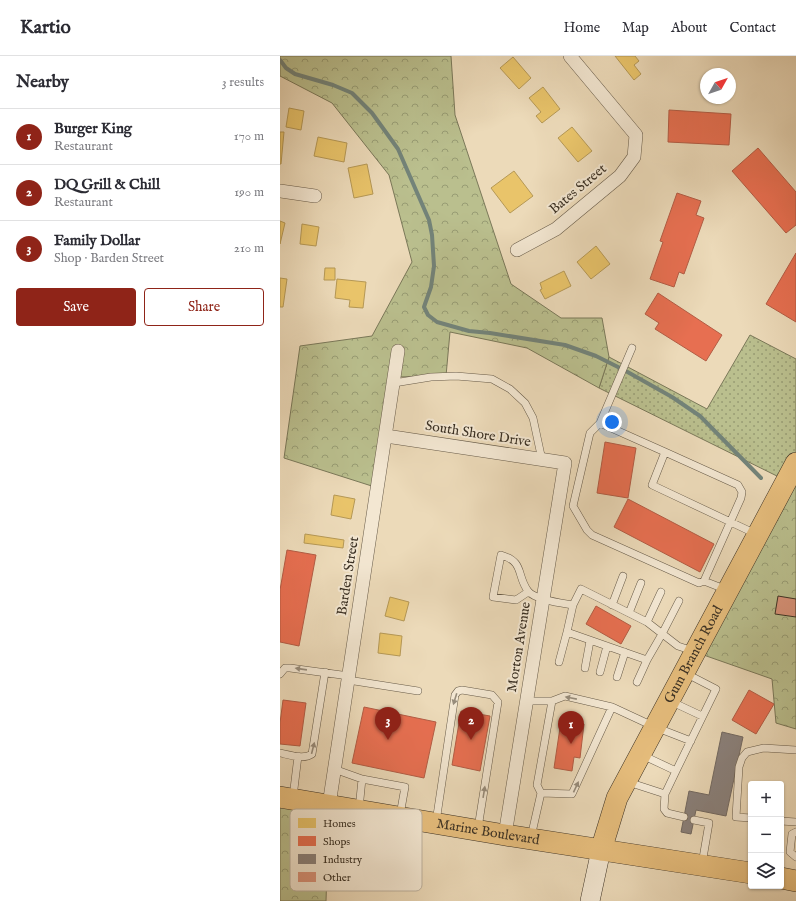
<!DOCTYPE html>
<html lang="en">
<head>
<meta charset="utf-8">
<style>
	:root { --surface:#fff; --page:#f2f2f3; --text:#2b2b33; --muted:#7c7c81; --line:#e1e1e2; --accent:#8f2418 }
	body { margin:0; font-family:"IM FELL English",serif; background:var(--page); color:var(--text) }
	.controls { position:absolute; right:12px; bottom:12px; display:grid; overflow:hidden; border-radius:4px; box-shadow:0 1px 3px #0004 }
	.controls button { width:36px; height:36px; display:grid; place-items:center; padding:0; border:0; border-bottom:1px solid var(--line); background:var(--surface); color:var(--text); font:20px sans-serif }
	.compass { position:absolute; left:420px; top:12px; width:36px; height:36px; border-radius:50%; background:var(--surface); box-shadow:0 1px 3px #0004; rotate:50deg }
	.you { position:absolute; left:332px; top:366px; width:14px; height:14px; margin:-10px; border:3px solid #fff; border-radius:50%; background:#1a73e8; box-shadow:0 0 0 6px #1a73e833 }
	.badge { display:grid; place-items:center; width:26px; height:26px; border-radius:50%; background:var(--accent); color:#fff; font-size:13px; font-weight:700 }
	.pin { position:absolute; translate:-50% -33px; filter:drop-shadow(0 1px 2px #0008) }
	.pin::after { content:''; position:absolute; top:21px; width:14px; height:12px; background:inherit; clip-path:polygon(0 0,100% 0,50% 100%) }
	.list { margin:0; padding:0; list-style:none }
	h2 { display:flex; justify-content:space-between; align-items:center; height:52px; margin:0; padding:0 16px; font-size:17px }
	h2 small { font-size:13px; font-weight:400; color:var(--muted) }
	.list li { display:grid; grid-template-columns:26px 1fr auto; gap:12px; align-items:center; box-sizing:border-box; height:56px; padding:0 16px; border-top:1px solid var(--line) }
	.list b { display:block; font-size:15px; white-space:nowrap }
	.list p { margin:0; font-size:13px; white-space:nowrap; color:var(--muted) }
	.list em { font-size:13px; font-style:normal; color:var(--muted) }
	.actions { display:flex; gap:8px; padding:12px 16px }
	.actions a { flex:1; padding:9px 0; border:1px solid var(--accent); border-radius:4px; text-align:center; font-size:14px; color:var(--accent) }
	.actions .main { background:var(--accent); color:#fff }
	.icon { flex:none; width:22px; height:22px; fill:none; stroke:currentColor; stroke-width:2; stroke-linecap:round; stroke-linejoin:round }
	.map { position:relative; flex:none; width:516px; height:845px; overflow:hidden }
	header { display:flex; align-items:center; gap:24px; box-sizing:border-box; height:56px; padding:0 20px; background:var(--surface); border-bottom:1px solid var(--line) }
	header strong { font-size:19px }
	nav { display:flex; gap:22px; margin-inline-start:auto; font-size:14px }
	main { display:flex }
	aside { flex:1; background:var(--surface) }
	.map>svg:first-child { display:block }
	.grass { fill:url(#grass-dots); stroke:#7a7859 }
	.forest { fill:url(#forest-crowns); stroke:#7a7859 }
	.homes { fill:#e9c46a; stroke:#b59855 }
	.shops { fill:#e76f51; stroke:#b35c44 }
	.industry { fill:#8a817c; stroke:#726962 }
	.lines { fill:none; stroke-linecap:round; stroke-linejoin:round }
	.stream { stroke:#738379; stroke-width:4 }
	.building { fill:#da937a; stroke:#3b3124 }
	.service-casing { stroke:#675b49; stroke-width:8 }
	.minor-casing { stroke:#675b49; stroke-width:14 }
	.secondary-casing { stroke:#3b3124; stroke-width:20 }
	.primary-casing { stroke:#3b3124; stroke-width:22 }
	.service { stroke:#f3e7d2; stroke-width:7 }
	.minor { stroke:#f3e7d2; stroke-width:13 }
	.secondary { stroke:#f3e7d2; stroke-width:19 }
	.primary { stroke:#e6bd7c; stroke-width:21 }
	.oneway { fill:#978c7b }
	.labels { text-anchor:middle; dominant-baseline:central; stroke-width:4; stroke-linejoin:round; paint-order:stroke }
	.street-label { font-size:14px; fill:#3b3124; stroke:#f3e7d2 }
	.key { fill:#f3e7d2; stroke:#bcb09e; stroke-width:1 }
	.key-label { font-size:11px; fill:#3b3124 }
</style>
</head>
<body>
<header>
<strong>Kartio</strong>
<nav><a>Home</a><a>Map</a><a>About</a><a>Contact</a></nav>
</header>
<main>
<aside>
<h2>Nearby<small>3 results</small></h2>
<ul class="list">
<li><span class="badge">1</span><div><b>Burger King</b><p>Restaurant</p></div><em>170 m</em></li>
<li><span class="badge">2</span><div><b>DQ Grill &amp; Chill</b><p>Restaurant</p></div><em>190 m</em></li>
<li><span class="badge">3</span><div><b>Family Dollar</b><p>Shop · Barden Street</p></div><em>210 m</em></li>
</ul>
<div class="actions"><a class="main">Save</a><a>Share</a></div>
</aside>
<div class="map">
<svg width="516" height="845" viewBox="0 0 516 845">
	<defs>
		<pattern id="grass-dots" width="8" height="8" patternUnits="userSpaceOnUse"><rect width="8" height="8" fill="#babf8e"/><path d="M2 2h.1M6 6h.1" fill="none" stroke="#989c74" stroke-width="1.8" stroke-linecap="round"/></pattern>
		<pattern id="forest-crowns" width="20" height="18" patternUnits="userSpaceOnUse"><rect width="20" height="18" fill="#babf8e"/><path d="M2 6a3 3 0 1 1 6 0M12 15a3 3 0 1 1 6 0" fill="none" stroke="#989c74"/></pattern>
	</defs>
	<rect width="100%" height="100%" fill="#ecdab9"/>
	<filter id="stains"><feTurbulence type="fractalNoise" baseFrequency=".005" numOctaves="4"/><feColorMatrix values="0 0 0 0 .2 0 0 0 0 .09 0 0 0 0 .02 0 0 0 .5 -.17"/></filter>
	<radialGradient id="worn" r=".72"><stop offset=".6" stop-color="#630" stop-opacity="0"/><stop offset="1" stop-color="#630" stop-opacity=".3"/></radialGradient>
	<!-- grass -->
	<path class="grass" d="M470 279 516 303V407L507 425 319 332 329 301 427 353Z"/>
	<!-- forest -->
	<path class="forest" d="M0 0H171L175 59 231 228 281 262H322L329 301 319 332 247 292 170 276 166 320 114 321 98 432 4 402 20 290 92 280 132 206 109 119 52 47 0 20Z
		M507 425 516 429V673L496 667 492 623 415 596Z
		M0 741 49 749 46 845H0Z"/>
	<!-- homes -->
	<path class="homes" d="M335 0H355L359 5 354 9 361 18 354 24Z
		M233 1 251 22 239 33 220 12Z
		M263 31 280 53 262 67 256 60 261 56 249 42Z
		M9 52 24 55 21 74 6 71Z
		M292 71 312 95 298 106 278 82Z
		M0 76H4L1 108H0Z
		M38 81 67 87 64 106 34 100Z
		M87 108 93 138 74 142 68 112Z
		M234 115 253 140 230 157 211 132Z
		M0 165 5 167 0 188Z
		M22 168 39 171 36 190 20 188Z
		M316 190 330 208 311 223 297 206Z
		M45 212H55V224H44Z
		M284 215 291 230 265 243 260 234 262 233 260 227Z
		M0 222 7 223 3 251H0Z
		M57 223 86 226 83 252 69 251 70 244 55 242Z
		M54 439 75 443 71 463 51 459Z
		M25 478 64 484 63 492 24 487Z
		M110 541 129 546 124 565 105 560Z
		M100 577 122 580 120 600 98 597Z"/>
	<!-- shops -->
	<path class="shops" d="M389 54 451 58 449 89 388 86Z
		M478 92 516 136V169L506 177 452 115Z
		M397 137 421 145 416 159 424 162 404 218 399 216 394 231 370 223 383 186 380 185Z
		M516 197V266L486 248Z
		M378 237 442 279 426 305 375 273 379 267 365 258Z
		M325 386 356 392 348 442 317 437Z
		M348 443 434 488 420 516 334 471Z
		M7 494 36 499 19 590 0 586V534Z
		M316 550 351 570 341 588 306 568Z
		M469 634 494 648 476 678 452 664Z
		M3 644 26 647 20 690 0 688V667Z
		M84 651 156 666 144 722 72 707Z
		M181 655 210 660 200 715 172 709Z
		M281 665 304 668 300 702 294 701 292 715 274 712Z"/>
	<!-- industry -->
	<path class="industry" d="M442 676 463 681 446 760 416 754 411 778 401 776 409 735 429 739Z"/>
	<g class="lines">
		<!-- stream -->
		<path class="stream" d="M0 4 6 12 15 18 53 29 72 37 92 57 118 93 149 164 152 179 154 210 151 231 145 248 144 251 148 259 157 266 189 275 210 277 285 289 316 300 344 314 392 341 420 360 481 422"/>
	</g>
	<!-- building -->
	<path class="building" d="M498 540 516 543V561L495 558Z"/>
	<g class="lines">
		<defs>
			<path id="service" d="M114 327 151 321 176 320 212 323 230 333 245 347 253 362 262 404
				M320 367 352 292
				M385 396 458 429 462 436 461 442 424 525
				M447 534 424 525 419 527 312 479 307 474 293 450 310 377 320 367 385 396 372 429 476 478
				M248 536 236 544 213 541 221 499C245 506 236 519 248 535 255 544 281 547 293 549
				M399 545 382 578 367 604 287 576 293 549 301 533 367 566 398 590 413 595
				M332 549 343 520
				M349 557 361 527
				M367 566 381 536
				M279 606 287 576
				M305 612 310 585
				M320 616 327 590
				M0 618 5 612H10L69 620
				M337 621 345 596
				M68 624 138 635
				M357 626 367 604
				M247 645H272
				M390 645 422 660
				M332 651 375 671 411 685
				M0 697C9 699 24 704 32 698L45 616
				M362 699 396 715 436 633 405 617
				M54 713 82 723
				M348 726 385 738 384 753 387 757 404 761
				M385 738 396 715
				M13 741 18 700
				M79 753 82 723 125 731 120 759
				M471 762 456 761 459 711 462 702 467 696 484 692 516 694
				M414 764 429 767 422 808
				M501 765 516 766
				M156 766 175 639 178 635 182 634 212 639 218 646 198 772
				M516 776 512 778 510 796 516 801
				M251 781 261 737 257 729 272 645 285 640 332 651 292 738 261 737"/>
			<path id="minor" d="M0 135 35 140
				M237 194 276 173 340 120 354 101 356 79 290 0
				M106 380 285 407 225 779
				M49 749 118 295"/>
			<path id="secondary" d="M310 845 321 794"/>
			<g id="primary">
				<path id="s1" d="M0 741 225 779 471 817"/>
				<path id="s2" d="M321 794 337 742 516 407"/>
				<path d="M501 822 516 825"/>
			</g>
		</defs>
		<!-- service casing -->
		<use href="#service" class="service-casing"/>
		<!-- minor casing -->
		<use href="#minor" class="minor-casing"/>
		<!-- secondary casing -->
		<use href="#secondary" class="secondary-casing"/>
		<!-- primary casing -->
		<use href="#primary" class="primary-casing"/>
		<!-- service -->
		<use href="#service" class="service"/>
		<!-- minor -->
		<use href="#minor" class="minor"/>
		<!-- secondary -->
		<use href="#secondary" class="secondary"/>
		<!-- primary -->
		<use href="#primary" class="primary"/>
	</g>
	<!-- one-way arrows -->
	<defs><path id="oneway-solid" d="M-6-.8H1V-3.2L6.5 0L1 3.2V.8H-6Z"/></defs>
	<g class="oneway">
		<use href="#oneway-solid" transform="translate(21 613) rotate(-172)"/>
		<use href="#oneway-solid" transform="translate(291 642) rotate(-169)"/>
		<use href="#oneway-solid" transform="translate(175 643) rotate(107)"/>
		<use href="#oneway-solid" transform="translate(33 692) rotate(-76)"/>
		<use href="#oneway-solid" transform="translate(296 731) rotate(-65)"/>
		<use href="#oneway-solid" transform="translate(204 736) rotate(-81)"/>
	</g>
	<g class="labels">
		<!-- street labels -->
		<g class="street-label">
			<text transform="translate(298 133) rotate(-40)">Bates Street</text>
			<text transform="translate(198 378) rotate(9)">South Shore Drive</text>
			<text transform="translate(68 520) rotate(-81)">Barden Street</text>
			<text transform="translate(239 591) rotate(-81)">Morton Avenue</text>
			<text stroke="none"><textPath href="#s2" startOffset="217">Gum Branch Road</textPath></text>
			<text stroke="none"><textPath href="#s1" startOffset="211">Marine Boulevard</textPath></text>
		</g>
	</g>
	<!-- legend -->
	<rect x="10" y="753" width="132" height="82" rx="6" class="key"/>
	<rect x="18" y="762" width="18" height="10" fill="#e9c46a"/>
	<rect x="18" y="780" width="18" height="10" fill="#e76f51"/>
	<rect x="18" y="798" width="18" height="10" fill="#8a817c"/>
	<rect x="18" y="816" width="18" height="10" fill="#da937a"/>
	<g class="key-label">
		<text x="43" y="771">Homes</text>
		<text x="43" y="789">Shops</text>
		<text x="43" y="807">Industry</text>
		<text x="43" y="825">Other</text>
	</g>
	<rect width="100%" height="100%" filter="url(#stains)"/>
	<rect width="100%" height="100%" fill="url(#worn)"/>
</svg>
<div class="controls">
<button>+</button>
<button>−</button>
<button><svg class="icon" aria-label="layers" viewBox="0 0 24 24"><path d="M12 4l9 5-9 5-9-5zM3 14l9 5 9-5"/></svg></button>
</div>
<svg class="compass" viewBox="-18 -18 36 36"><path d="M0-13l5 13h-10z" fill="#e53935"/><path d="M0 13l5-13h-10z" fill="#7c7c81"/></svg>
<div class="you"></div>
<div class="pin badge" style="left:291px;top:688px">1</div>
<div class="pin badge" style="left:191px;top:684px">2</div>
<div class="pin badge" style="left:108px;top:684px">3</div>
</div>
</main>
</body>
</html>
